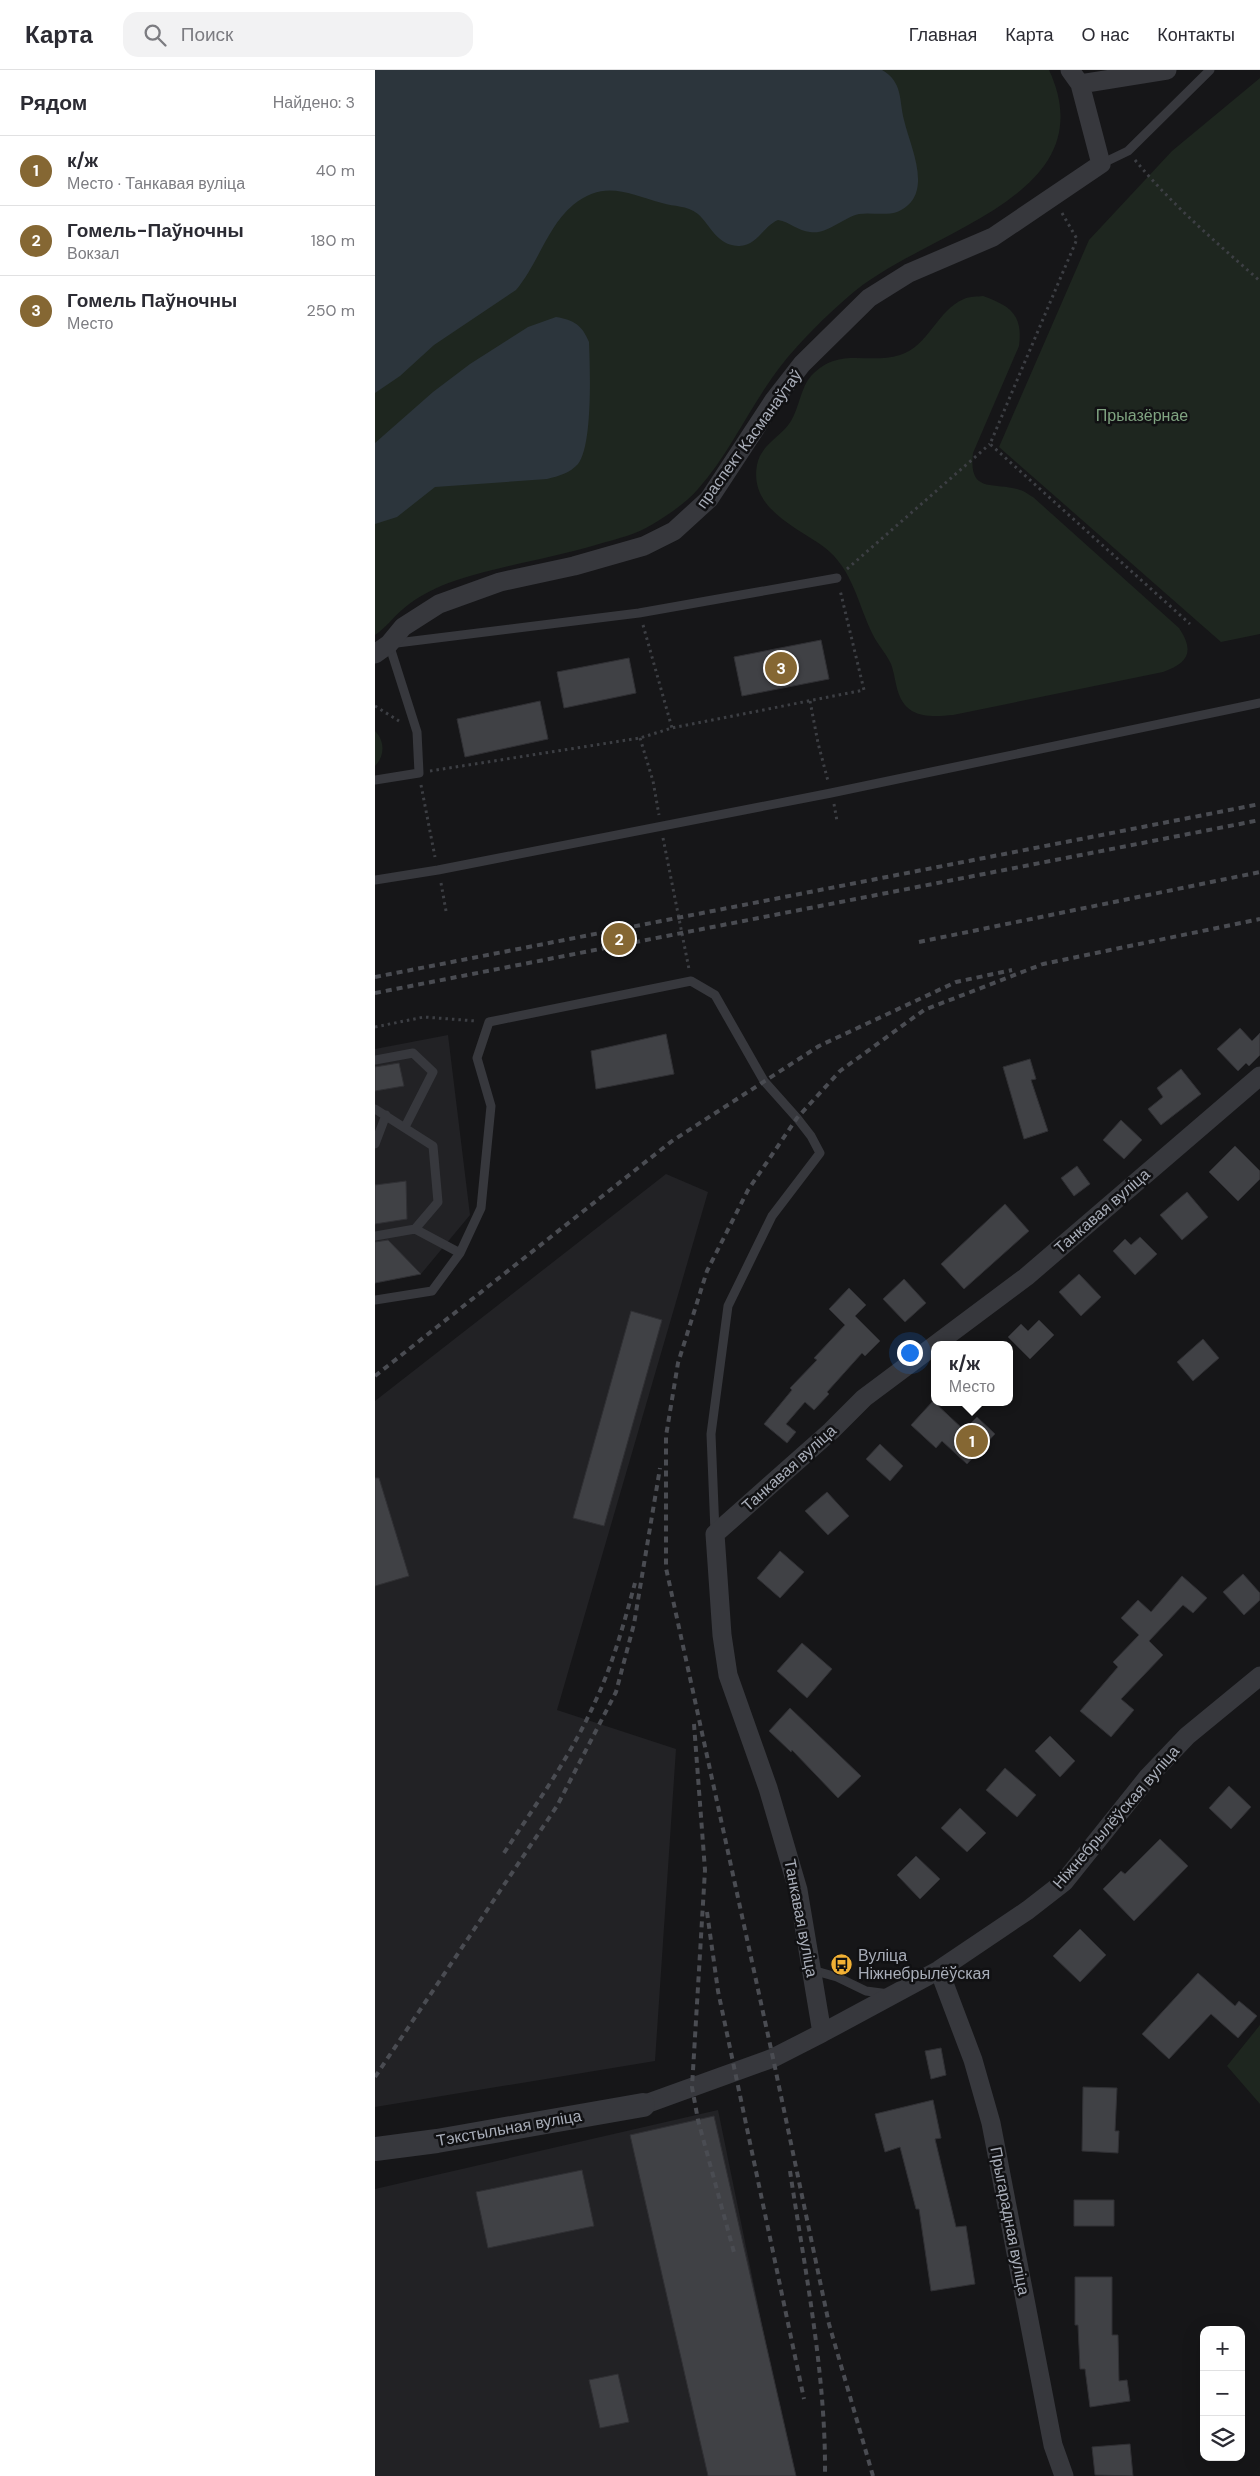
<!DOCTYPE html>
<html lang="ru">
<head>
<meta charset="utf-8">
<style>
	:root { --surface:#fff; --page:#f2f2f3; --text:#2b2b33; --muted:#7c7c81; --line:#e1e1e2; --accent:#856733 }
	body { margin:0; font-family:"DM Sans",sans-serif; background:var(--page); color:var(--text) }
	.controls { position:absolute; right:15px; bottom:15px; display:grid; overflow:hidden; border-radius:10px; box-shadow:0 5px 20px #0002 }
	.controls button { width:45px; height:45px; display:grid; place-items:center; padding:0; border:0; border-bottom:1px solid var(--line); background:var(--surface); color:var(--text); font:25px sans-serif }
	.you { position:absolute; left:534px; top:1282px; width:18px; height:18px; margin:-12px; border:4px solid #fff; border-radius:50%; background:#1a73e8; box-shadow:0 0 0 8px #1a73e833 }
	.badge { display:grid; place-items:center; width:32px; height:32px; border-radius:50%; background:var(--accent); color:#fff; font-size:16px; font-weight:700 }
	.pin { position:absolute; translate:-50% -50%; border:2px solid #fff; box-shadow:0 1px 5px #0006 }
	.popup { position:absolute; left:556px; top:1271px; width:82px; height:65px; box-sizing:border-box; display:grid; place-content:center; border-radius:10px; background:var(--surface); filter:drop-shadow(0 1px 4px #0005); font-size:16px; white-space:nowrap; color:var(--muted) }
	.popup b { font-size:19px; color:var(--text) }
	.popup::after { content:''; position:absolute; left:50%; top:100%; margin-left:-10px; border:10px solid transparent; border-top-color:var(--surface) }
	.list { margin:0; padding:0; list-style:none }
	h2 { display:flex; justify-content:space-between; align-items:center; height:65px; margin:0; padding:0 20px; font-size:21px }
	h2 small { font-size:16px; font-weight:400; color:var(--muted) }
	.list li { display:grid; grid-template-columns:32px 1fr auto; gap:15px; align-items:center; box-sizing:border-box; height:70px; padding:0 20px; border-top:1px solid var(--line) }
	.list b { display:block; font-size:19px; white-space:nowrap }
	.list p { margin:0; font-size:16px; white-space:nowrap; color:var(--muted) }
	.list em { font-size:16px; font-style:normal; color:var(--muted) }
	.icon { flex:none; width:28px; height:28px; fill:none; stroke:currentColor; stroke-width:2; stroke-linecap:round; stroke-linejoin:round }
	.map { position:relative; flex:none; width:885px; height:2406px; overflow:hidden }
	header { display:flex; align-items:center; gap:30px; box-sizing:border-box; height:70px; padding:0 25px; background:var(--surface); border-bottom:1px solid var(--line) }
	header strong { font-size:24px }
	nav { display:flex; gap:28px; margin-inline-start:auto; font-size:18px }
	.search { width:350px; height:45px; background:var(--page); display:flex; align-items:center; gap:12px; box-sizing:border-box; padding:0 18px; border-radius:15px; color:var(--muted); font-size:19px }
	main { display:flex }
	aside { flex:1; background:var(--surface) }
	.map>svg:first-child { display:block }
	.built { fill:#222225 }
	.green { fill:#1e261f }
	.water { fill:#2c353c }
	.building { fill:#404145; stroke:#303034 }
	.lines { fill:none; stroke-linecap:round; stroke-linejoin:round }
	.path { stroke:#3d3f44; stroke-width:3; stroke-dasharray:2.5 4; stroke-linecap:butt }
	.service { stroke:#37383d; stroke-width:9 }
	.minor { stroke:#37383d; stroke-width:19 }
	.tertiary { stroke:#37383d; stroke-width:24 }
	.rail { stroke:#4a4c52; stroke-width:4; stroke-dasharray:6 5; stroke-linecap:butt }
	.labels { text-anchor:middle; dominant-baseline:central; stroke-width:5; stroke-linejoin:round; paint-order:stroke }
	.park-label { font-size:16px; fill:#7fa381; stroke:#111113 }
	.street-label { font-size:16px; fill:#a8adb8; stroke:#111113 }
	.poi-label { font-size:16px; fill:#a8adb8; stroke:#111113; text-anchor:start }
</style>
</head>
<body>
<header>
<strong>Карта</strong>
<div class="search"><svg class="icon" aria-label="search" viewBox="0 0 24 24"><circle cx="10" cy="10" r="6"/><path d="M15 15l6 6"/></svg>Поиск</div>
<nav><a>Главная</a><a>Карта</a><a>О нас</a><a>Контакты</a></nav>
</header>
<main>
<aside>
<h2>Рядом<small>Найдено: 3</small></h2>
<ul class="list">
<li><span class="badge">1</span><div><b>к/ж</b><p>Место · Танкавая вуліца</p></div><em>40 m</em></li>
<li><span class="badge">2</span><div><b>Гомель-Паўночны</b><p>Вокзал</p></div><em>180 m</em></li>
<li><span class="badge">3</span><div><b>Гомель Паўночны</b><p>Место</p></div><em>250 m</em></li>
</ul>
</aside>
<div class="map">
<svg width="885" height="2406" viewBox="0 0 885 2406">
	<rect width="100%" height="100%" fill="#161618"/>
	<!-- built -->
	<path class="built" d="M73 965 95 1145 46 1204 0 1213V979Z
		M291 1104 333 1122 182 1640 301 1679 280 1991 0 2037V1331Z
		M343 2040 418 2406H0V2119Z"/>
	<!-- green -->
	<path class="green" d="M0 0H674C688 30 691 61 673 90 634 151 530 177 474 226 450 247 425 271 405 297 375 336 355 383 323 419 310 434 294 444 278 454 262 464 242 469 224 474 178 488 128 495 82 510 63 516 43 526 28 539 18 547 11 558 0 565Z
		M885 8V564L846 572 624 377 714 170 797 81Z
		M608 226C636 236 648 245 644 276L598 383C593 425 619 411 645 420 650 421 654 425 658 427L804 558C820 582 813 593 788 602L578 645C565 646 549 648 537 641 520 630 522 610 516 594 511 583 503 575 498 565 483 535 478 499 449 477 422 457 374 439 382 395 386 374 406 367 416 351 424 338 426 317 436 306 464 276 492 295 525 285 554 276 562 240 589 229 595 226 602 227 608 226Z
		M0 661C10 671 10 686 0 696Z
		M885 1955V2034L852 1996Z"/>
	<!-- water -->
	<path class="water" d="M0 0H507C528 12 524 30 529 50 535 77 561 126 522 142 510 146 496 142 484 144 467 148 452 165 435 162 423 161 415 152 403 150 388 156 382 177 363 176 342 175 336 156 323 144 311 135 300 137 287 133 253 124 230 109 198 135 172 157 163 194 141 220L59 275 25 306 0 323Z
		M181 247C199 250 207 255 214 272 215 297 218 375 203 394 195 403 184 406 172 409L60 417 22 447 0 454V373L58 322 95 294 153 257Z"/>
	<!-- building -->
	<path class="building" d="M446 570 454 609 367 626 359 587Z
		M254 588 261 623 189 638 182 602Z
		M165 631 173 669 90 687 82 649Z
		M865 958 877 971 885 963V985L874 996 871 993 863 1001 842 979Z
		M291 964 299 1004 221 1019 216 981Z
		M655 989 661 1009 656 1010 673 1061 649 1069 628 997Z
		M24 993 29 1016 0 1021V997Z
		M806 999 826 1024 786 1055 773 1039 788 1027 782 1018Z
		M746 1050 767 1070 749 1089 728 1070Z
		M860 1076 885 1101V1109L863 1131 834 1102Z
		M702 1096 715 1114 699 1126 686 1108Z
		M31 1111 32 1149 0 1154V1115Z
		M812 1122 833 1147 807 1170 785 1145Z
		M630 1134 654 1161 589 1219 566 1194Z
		M765 1167 782 1184 760 1205 738 1181 750 1169 756 1175Z
		M13 1170 46 1204 0 1213V1172Z
		M704 1204 726 1227 706 1246 684 1222Z
		M529 1209 551 1233 530 1252 508 1229Z
		M474 1218 491 1235 480 1246 505 1271 490 1286 487 1283 452 1322 454 1324 439 1340 430 1332 411 1354 421 1362 412 1373 389 1354 417 1320 415 1318 442 1290 439 1288 470 1255 454 1239Z
		M256 1241 287 1250 229 1456 198 1448Z
		M664 1250 679 1265 655 1289 633 1267 646 1254 653 1261Z
		M828 1269 844 1288 818 1311 802 1292Z
		M558 1331 589 1360 602 1347 620 1364 592 1394 567 1371 561 1378 536 1355Z
		M505 1374 528 1396 515 1411 491 1389Z
		M0 1408H4L34 1506 0 1516Z
		M452 1422 474 1446 453 1465 430 1441Z
		M405 1481 429 1502 405 1528 382 1508Z
		M868 1504 885 1523V1530L869 1545 848 1522Z
		M807 1506 832 1528 818 1543 808 1535 774 1571 788 1585 746 1629 759 1640 736 1667 705 1641 743 1597 738 1592 764 1565 746 1548 763 1530 776 1542Z
		M427 1573 457 1599 432 1628 402 1601Z
		M415 1638 486 1706 463 1728 417 1680 416 1682 394 1661Z
		M675 1666 700 1691 685 1707 660 1681Z
		M630 1698 661 1725 642 1747 611 1720Z
		M854 1716 876 1737 856 1759 834 1738Z
		M585 1738 611 1763 592 1782 566 1758Z
		M785 1769 813 1796 759 1851 728 1819 746 1801 750 1804Z
		M541 1786 565 1809 545 1829 522 1805Z
		M705 1859 731 1885 705 1912 678 1886Z
		M823 1903 860 1936 864 1931 882 1946 863 1968 836 1944 794 1989 767 1964Z
		M566 1978 571 2005 556 2009 550 1981Z
		M708 2017 742 2018 740 2061H744L743 2083 707 2081Z
		M558 2030 566 2068 560 2069 581 2157 591 2156 600 2214 556 2221 544 2139H541L525 2077 510 2082 500 2044Z
		M339 2046 421 2406H333L255 2065Z
		M207 2100 219 2156 113 2178 101 2122Z
		M699 2130H739V2156H699Z
		M700 2207H737V2265H743L744 2311 752 2310 755 2331 715 2337 710 2299H705L703 2255H700Z
		M243 2304 254 2352 225 2358 214 2310Z
		M755 2374 758 2406 720 2405 717 2377Z"/>
	<g class="lines">
		<!-- path -->
		<path class="path" d="M760 90C797 135 842 173 885 211
			M687 143 702 169 615 374 815 554
			M472 499 615 374
			M268 555 297 658
			M435 631 443 673 453 711
			M0 636 24 651
			M265 668 278 711 284 745
			M55 701 265 668 297 658 489 620 465 520
			M46 715 60 787
			M459 734 462 751
			M288 768 314 899
			M66 813 71 841
			M0 957 49 947 101 951"/>
		<!-- service -->
		<path class="service" d="M726 94 753 81 835 0
			M0 710 44 703 42 662 14 574 264 543 462 508
			M0 810 63 800 456 723 885 633
			M0 990 38 983 58 1002 30 1057
			M0 1039 58 1076 63 1132 40 1159
			M0 1074 11 1045
			M0 1166 40 1159 85 1183
			M0 1230 57 1221 85 1183 106 1138 116 1036 102 988 114 952 316 911 340 925 389 1011 422 1048 436 1066 445 1083 397 1146 353 1236 336 1364 340 1462
			M437 1900 462 1907 491 1921 514 1924"/>
		<!-- minor -->
		<path class="minor" d="M695 0 705 14 792 0
			M0 584 14 574 28 557 64 534 125 512 199 496 269 476 299 461 334 429 399 330 427 294 494 228 534 203 618 167 726 94 705 14
			M564 1900 598 1990 616 2053 678 2375 689 2406
			M447 1963 423 1820 393 1718 353 1605 347 1565 340 1464 456 1361 489 1328 651 1207 885 1006
			M268 2035 398 1988 447 1963 564 1900 653 1840 689 1812 773 1707 812 1666 885 1606"/>
		<!-- tertiary -->
		<path class="tertiary" d="M0 2079 62 2071 268 2035"/>
		<!-- rail -->
		<path class="rail" d="M544 872 885 802
			M0 907 885 734
			M0 923 885 750
			M0 1306 297 1071 444 976 581 912 637 900
			M319 1654 330 1800 317 2017 323 2050 360 2186
			M129 1783C161 1734 196 1686 220 1632 238 1594 249 1553 260 1513
			M332 1842 343 1921 429 2329
			M0 2007 182 1736 241 1622 259 1554 285 1398
			M415 2101C430 2201 451 2304 450 2406
			M498 2406 454 2254 398 1988 291 1498V1366L303 1293 332 1201 373 1120 422 1048 465 1001 549 940 668 894 885 849"/>
	</g>
	<!-- icons -->
	<defs>
		<symbol id="bus-disc" viewBox="-11 -11 22 22"><circle r="9.5" fill="#f2b134" stroke="#111113"/><path d="M-5-6H5V4H4V6H2V4H-2V6H-4V4H-5ZM-3.5-4V0h7V-4ZM-3.5 1.2v1.5H-2V1.2ZM2 1.2v1.5H3.5V1.2Z" fill="#111"/></symbol>
	</defs>
	<g fill-rule="evenodd">
		<use href="#bus-disc" x="454" y="1882" width="25" height="25"/>
	</g>
	<g class="labels">
		<!-- park labels -->
		<g class="park-label">
			<text x="767" y="345">Прыазёрнае</text>
		</g>
		<!-- street labels -->
		<g class="street-label">
			<text transform="translate(374 369) rotate(-54)">праспект Касманаўтаў</text>
			<text transform="translate(727 1141) rotate(-41)">Танкавая вуліца</text>
			<text transform="translate(414 1398) rotate(-42)">Танкавая вуліца</text>
			<text transform="translate(741 1747) rotate(-49)">Ніжнебрылёўская вуліца</text>
			<text transform="translate(426 1848) rotate(79)">Танкавая вуліца</text>
			<text transform="translate(134 2058) rotate(-10)">Тэкстыльная вуліца</text>
			<text transform="translate(635 2151) rotate(79)">Прыгарадная вуліца</text>
		</g>
		<!-- poi labels -->
		<g class="poi-label">
			<text x="483" y="1885">Вуліца<tspan x="483" dy="18">Ніжнебрылёўская</tspan></text>
		</g>
	</g>
</svg>
<div class="controls">
<button>+</button>
<button>−</button>
<button><svg class="icon" aria-label="layers" viewBox="0 0 24 24"><path d="M12 4l9 5-9 5-9-5zM3 14l9 5 9-5"/></svg></button>
</div>
<div class="you"></div>
<div class="pin badge" style="left:597px;top:1371px">1</div>
<div class="popup"><b>к/ж</b>Место</div>
<div class="pin badge" style="left:244px;top:869px">2</div>
<div class="pin badge" style="left:406px;top:598px">3</div>
</div>
</main>
</body>
</html>
